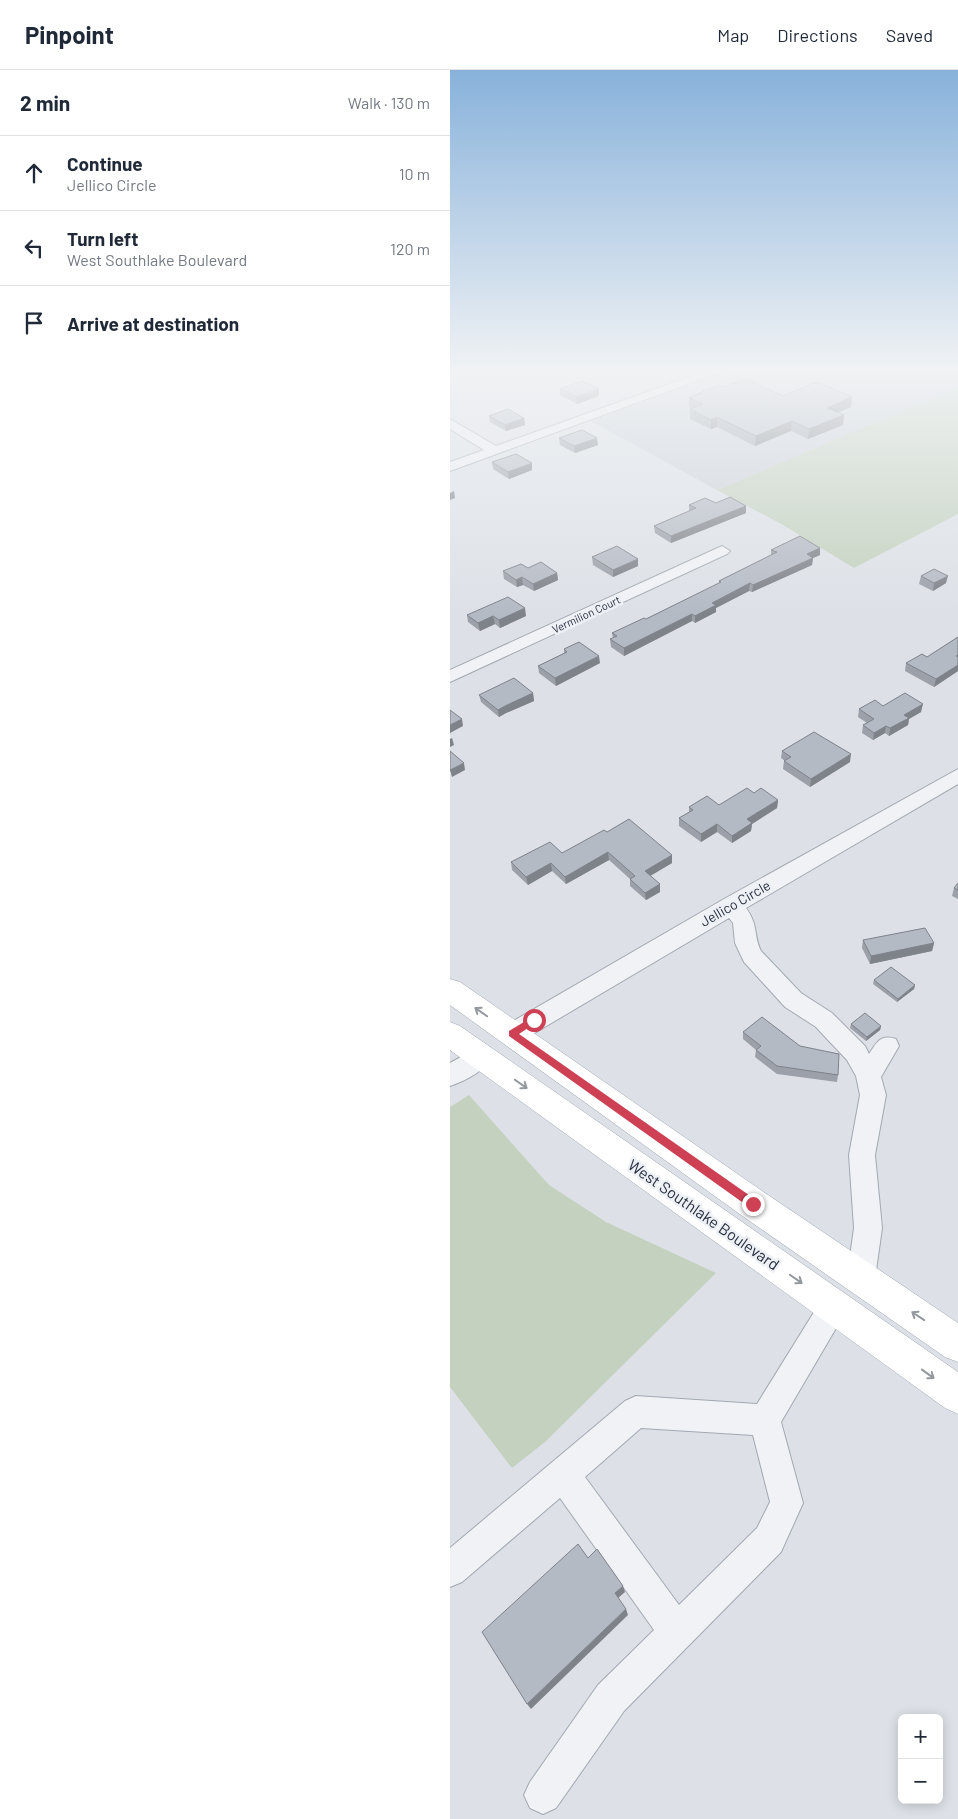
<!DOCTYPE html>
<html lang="en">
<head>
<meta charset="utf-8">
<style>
	:root { --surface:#fff; --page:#f2f2f3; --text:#1f2937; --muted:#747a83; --line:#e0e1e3 }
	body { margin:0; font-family:Barlow,sans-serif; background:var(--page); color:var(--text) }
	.controls { position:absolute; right:15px; bottom:15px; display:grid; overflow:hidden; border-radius:8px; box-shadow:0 2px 12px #0003 }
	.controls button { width:45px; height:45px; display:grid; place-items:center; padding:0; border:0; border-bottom:1px solid var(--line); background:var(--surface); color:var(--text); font:25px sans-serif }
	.stop { position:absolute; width:15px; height:15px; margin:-11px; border:4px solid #ce4053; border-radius:50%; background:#fff }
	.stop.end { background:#ce4053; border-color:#fff; box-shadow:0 1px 5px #0008 }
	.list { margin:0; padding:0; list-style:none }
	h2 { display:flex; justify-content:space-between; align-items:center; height:65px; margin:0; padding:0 20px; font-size:21px }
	h2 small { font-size:16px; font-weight:400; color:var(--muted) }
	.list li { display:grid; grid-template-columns:32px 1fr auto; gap:15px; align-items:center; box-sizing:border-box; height:75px; padding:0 20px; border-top:1px solid var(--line) }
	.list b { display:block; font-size:19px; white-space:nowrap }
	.list p { margin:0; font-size:16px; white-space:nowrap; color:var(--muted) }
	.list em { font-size:16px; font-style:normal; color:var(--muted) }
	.icon { flex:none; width:28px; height:28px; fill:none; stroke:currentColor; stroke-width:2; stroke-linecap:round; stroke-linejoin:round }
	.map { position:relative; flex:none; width:508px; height:1749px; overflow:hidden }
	header { display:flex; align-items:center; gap:30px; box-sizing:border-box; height:70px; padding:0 25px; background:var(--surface); border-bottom:1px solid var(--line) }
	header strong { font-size:24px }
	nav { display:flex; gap:28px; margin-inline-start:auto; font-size:18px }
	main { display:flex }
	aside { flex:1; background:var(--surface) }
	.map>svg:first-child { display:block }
	.built { fill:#cbd0d9 }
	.green { fill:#c3d1be }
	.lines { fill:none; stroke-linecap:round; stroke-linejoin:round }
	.minor-casing { stroke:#a3a8b1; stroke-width:2 }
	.major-casing { stroke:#9da5b3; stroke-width:1 }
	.minor { fill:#f0f2f6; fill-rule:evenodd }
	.major { fill:#fff; fill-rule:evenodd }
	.wall { fill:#9ba0a9 }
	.shaded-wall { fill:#7e8289 }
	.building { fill:#b4bac4; stroke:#7e8289 }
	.oneway { stroke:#93979e }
	.route { fill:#ce4053 }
	.labels { text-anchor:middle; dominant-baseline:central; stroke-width:5; stroke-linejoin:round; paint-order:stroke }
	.far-street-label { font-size:11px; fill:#272f3e; stroke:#edf0f5 }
	.street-label { font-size:14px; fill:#272f3e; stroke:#edf0f5 }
	.near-street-label { font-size:16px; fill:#272f3e; stroke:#edf0f5 }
</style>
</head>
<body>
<header>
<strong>Pinpoint</strong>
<nav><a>Map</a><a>Directions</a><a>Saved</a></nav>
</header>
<main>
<aside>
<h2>2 min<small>Walk · 130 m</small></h2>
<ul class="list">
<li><svg class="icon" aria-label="ahead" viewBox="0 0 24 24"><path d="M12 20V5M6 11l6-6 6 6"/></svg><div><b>Continue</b><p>Jellico Circle</p></div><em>10 m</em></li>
<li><svg class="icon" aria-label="left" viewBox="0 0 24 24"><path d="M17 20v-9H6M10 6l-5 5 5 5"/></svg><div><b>Turn left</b><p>West Southlake Boulevard</p></div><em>120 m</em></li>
<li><svg class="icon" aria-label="arrive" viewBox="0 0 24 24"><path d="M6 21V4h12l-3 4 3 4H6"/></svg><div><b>Arrive at destination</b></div></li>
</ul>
</aside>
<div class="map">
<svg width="508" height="1749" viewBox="0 0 508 1749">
	<rect width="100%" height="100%" fill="#dde1e7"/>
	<!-- built -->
	<path class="built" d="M284 299H508V317L267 420 141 351Z"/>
	<!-- green -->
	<path class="green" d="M508 317V444L404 498 333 455 267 420Z
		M19 1025 99 1115 156 1152 266 1203 95 1372 62 1398 0 1317V1037Z"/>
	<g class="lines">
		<defs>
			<path id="minor" d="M261 299H279L0 401V392L34 380 0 359V349L46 376Z
				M272 476 280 481 277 484 0 612V600Z
				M508 699V714L296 838C309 856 303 864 311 881L351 923 382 943 415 976 419 984C427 972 430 964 446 969L449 976 431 1007 436 1025 425 1085 432 1158 425 1208 421 1218 411 1222 401 1218 397 1208 404 1158 399 1085 410 1025 406 1006 397 990 378 970 366 957 335 937 294 892 285 873 283 853 279 848 71 971 62 974 53 971 50 964 53 957 274 829Z
				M31 976 40 979 43 986C36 1000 15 1011 0 1016V993Z
				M384 1222 394 1226 399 1236 331 1352 353 1433 331 1482 174 1641 106 1738 93 1744 80 1738 74 1725 80 1712 148 1615 204 1560 110 1428 12 1512 0 1517V1478L175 1331 186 1326 307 1334 374 1226ZM191 1358 303 1365 320 1432 307 1458 229 1535 135 1407Z"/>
			<path id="major" d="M0 909 10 912 315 1123 508 1253V1292L495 1287 291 1145 0 935Z
				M0 952 10 956 508 1302V1344L495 1338 0 980Z"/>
		</defs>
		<!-- minor casing -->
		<use href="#minor" class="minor-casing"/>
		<!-- major casing -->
		<use href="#major" class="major-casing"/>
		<!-- minor -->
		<use href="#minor" class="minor"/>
		<!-- major -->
		<use href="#major" class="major"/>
	</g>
	<!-- wall -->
	<path class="wall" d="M274 317 333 326 402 327 401 337 388 343 393 355 358 369 341 361 305 376 267 357 261 359 240 349V339L241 338 239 337V328Z
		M110 319H149V326L127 334 110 325Z
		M39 346 74 348 75 355 56 361 40 352Z
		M109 368 148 375 125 383 110 375Z
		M42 392 82 400 59 409 43 399Z
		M266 433 296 443 221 473 205 463 204 456 239 441V435Z
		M370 478V485L363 488 362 495 302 522 299 521 266 538V542L245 553 242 551 174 586 161 577 160 569 163 568 162 563 196 549 269 513V511L321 485V480Z
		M142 487 188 496 163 507 143 495Z
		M78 498 107 503 108 510 84 521 73 515 67 517 54 509 53 501Z
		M471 506 496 513 483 521 469 514Z
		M17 545 76 546 50 558 45 554 30 561 18 552Z
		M508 567V601L484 617 455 601 456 593 477 587Z
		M114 579 150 593 106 616 89 603 88 596 114 583Z
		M83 623 84 631 56 643 49 647 31 632 29 625Z
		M433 636 471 642 459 649 458 655 439 666 435 663 423 670 412 663 413 655 417 653 408 647 409 639Z
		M332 681 400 692 360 717 333 699 334 691H335L331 688Z
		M304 723 328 730 327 738 302 754 301 761 282 773 267 762 251 772 229 756V748L239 742V737L269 735Z
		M157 762 222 793 200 806 210 822 196 830 180 816V809L159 790 116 814 102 801 78 815 62 800 61 792 112 783Z
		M508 813V829L502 826 504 818Z
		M413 870 484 873 482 881 420 894 412 878Z
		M424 910 465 915 464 919 447 932 423 914Z
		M401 954 431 956 430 960 416 971 400 958Z
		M293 962 350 976 388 1005 387 1012 327 1004 305 987 306 980 293 969Z"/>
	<!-- shaded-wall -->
	<path class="shaded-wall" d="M149 319V326L127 334 126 327Z
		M402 327 401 337 376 347 377 338Z
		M394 345 393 355 358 369 359 359Z
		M267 347V357L261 359V350Z
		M74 348 75 355 56 361 55 355Z
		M342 351 341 361 305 376 306 366Z
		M147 368 148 375 125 383 124 376Z
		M82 393V400L59 409 58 402Z
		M4 421 5 428 0 430V423Z
		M296 436V443L221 473V466Z
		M370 478V485L363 488 362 495 302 522 303 515 357 484Z
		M188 489V496L163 507V500Z
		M107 503 108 510 84 521 83 514Z
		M498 506 496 513 483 521 484 513Z
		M72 507 73 515 67 517 66 510Z
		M300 513 299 521 266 538V542L245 553V546L262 533Z
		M75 538 76 546 50 558 49 550Z
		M242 544V551L174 586V578Z
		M43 546 45 554 30 561 28 553Z
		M149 586 150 593 106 616 105 608Z
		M508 595V601L484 617 486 609Z
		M83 623 84 631 56 643 49 647 48 640 55 636Z
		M473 634 471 642 459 649 458 655 439 666 440 658 454 645Z
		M12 649 13 656 0 663V655Z
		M436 656 435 663 423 670 424 663Z
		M2 668 4 675 0 677V669Z
		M401 684 400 692 360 717 361 709Z
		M14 693 15 700 2 707 0 700Z
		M328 730 327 738 302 754 301 761 282 773V766L297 749Z
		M267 754V762L251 772V764Z
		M158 782 159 790 116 814 115 807Z
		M222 785V793L195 809V801Z
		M101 793 102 801 78 815 76 807Z
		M210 814V822L196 830 195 823Z
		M484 873 482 881 420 894 421 886Z
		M465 915 464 919 447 932 448 929Z
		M431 956 430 960 416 971 417 967Z
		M173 1516 175 1522 167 1529 165 1523Z
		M176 1539 178 1545 81 1639 77 1634Z"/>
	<!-- building -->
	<path class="building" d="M296 309 333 326 367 312 402 327 377 338 394 345 359 359 342 351 306 366 267 347 261 350 240 339 253 334 239 328 268 315 274 317Z
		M132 311 149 319 126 327 110 319Z
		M58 339 74 348 55 355 39 346Z
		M132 360 147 368 124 376 109 368Z
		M66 384 82 393 58 402 42 392Z
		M280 427 296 436 221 466 204 456 246 438 239 435 255 428 266 433Z
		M350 466 370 478 357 484 363 488 303 515 300 513 262 533 266 535 245 546 242 544 174 578 160 569 167 566 162 563 194 548 196 549 271 512 269 511 327 482 321 480Z
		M167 476 188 489 163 500 142 487Z
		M91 492 107 503 83 514 72 507 66 510 53 501 71 494 78 498Z
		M484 499 498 506 484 513 471 506Z
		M58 527 75 538 49 550 43 546 28 553 17 545Z
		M508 567V585L506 586 508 587V595L486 609 456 593 472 584 477 587Z
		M129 572 149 586 105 608 88 596 117 582 114 579Z
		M64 608 83 623 55 636 48 640 29 625Z
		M455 623 473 634 454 645 459 648 440 658 436 656 424 663 413 655 424 649 409 639 425 630 433 636Z
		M0 640 12 649 0 655Z
		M364 662 401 684 361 709 334 691 341 687 332 681Z
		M0 681 14 693 0 700Z
		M297 718 304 723 311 718 328 730 297 749 302 753 282 766 267 754 251 764 229 748 243 740 239 737 257 726 269 735Z
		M179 749 222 785 195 801 210 814 195 823 180 809 185 806 158 782 115 807 101 793 76 807 61 792 100 772 112 783 154 760 157 762Z
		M508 813V820L504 818Z
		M475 858 484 873 421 886 413 870Z
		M441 897 465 915 448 929 424 910Z
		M415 943 431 956 417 967 401 954Z
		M312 947 350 976 389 984 388 1005 327 996 306 980 311 976 293 962Z
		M128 1474 138 1488 147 1479 173 1516 165 1523 176 1539 77 1634 32 1562Z"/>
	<!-- one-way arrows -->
	<defs><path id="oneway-shaft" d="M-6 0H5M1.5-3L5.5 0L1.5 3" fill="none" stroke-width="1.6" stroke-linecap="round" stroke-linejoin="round" transform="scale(1.25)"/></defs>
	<g class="oneway">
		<use href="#oneway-shaft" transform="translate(31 942) rotate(-145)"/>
		<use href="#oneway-shaft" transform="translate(71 1014) rotate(35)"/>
		<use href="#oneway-shaft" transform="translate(346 1209) rotate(35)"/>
		<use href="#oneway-shaft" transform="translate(468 1246) rotate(-146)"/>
		<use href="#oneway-shaft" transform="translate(478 1304) rotate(36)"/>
	</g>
	<!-- sky -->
	<linearGradient id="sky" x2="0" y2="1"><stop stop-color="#88b2db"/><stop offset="0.55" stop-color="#f0f2f4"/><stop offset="1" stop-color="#f0f2f4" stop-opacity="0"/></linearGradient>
	<rect width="508" height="544" fill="url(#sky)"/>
	<!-- route -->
	<path class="route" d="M84 946 88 950 87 952 69 964 306 1130V1137H299L59 966V961Z"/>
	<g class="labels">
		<!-- far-street labels -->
		<g class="far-street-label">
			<text transform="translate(136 544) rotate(-25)">Vermilion Court</text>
		</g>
		<!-- street labels -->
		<g class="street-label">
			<text transform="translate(285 833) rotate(-30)">Jellico Circle</text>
		</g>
		<!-- near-street labels -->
		<g class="near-street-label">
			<text transform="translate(254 1144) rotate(35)">West Southlake Boulevard</text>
		</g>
	</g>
</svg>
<div class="controls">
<button>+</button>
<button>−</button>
</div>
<div class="stop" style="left:84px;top:950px"></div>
<div class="stop end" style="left:303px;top:1134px"></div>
</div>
</main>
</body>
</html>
